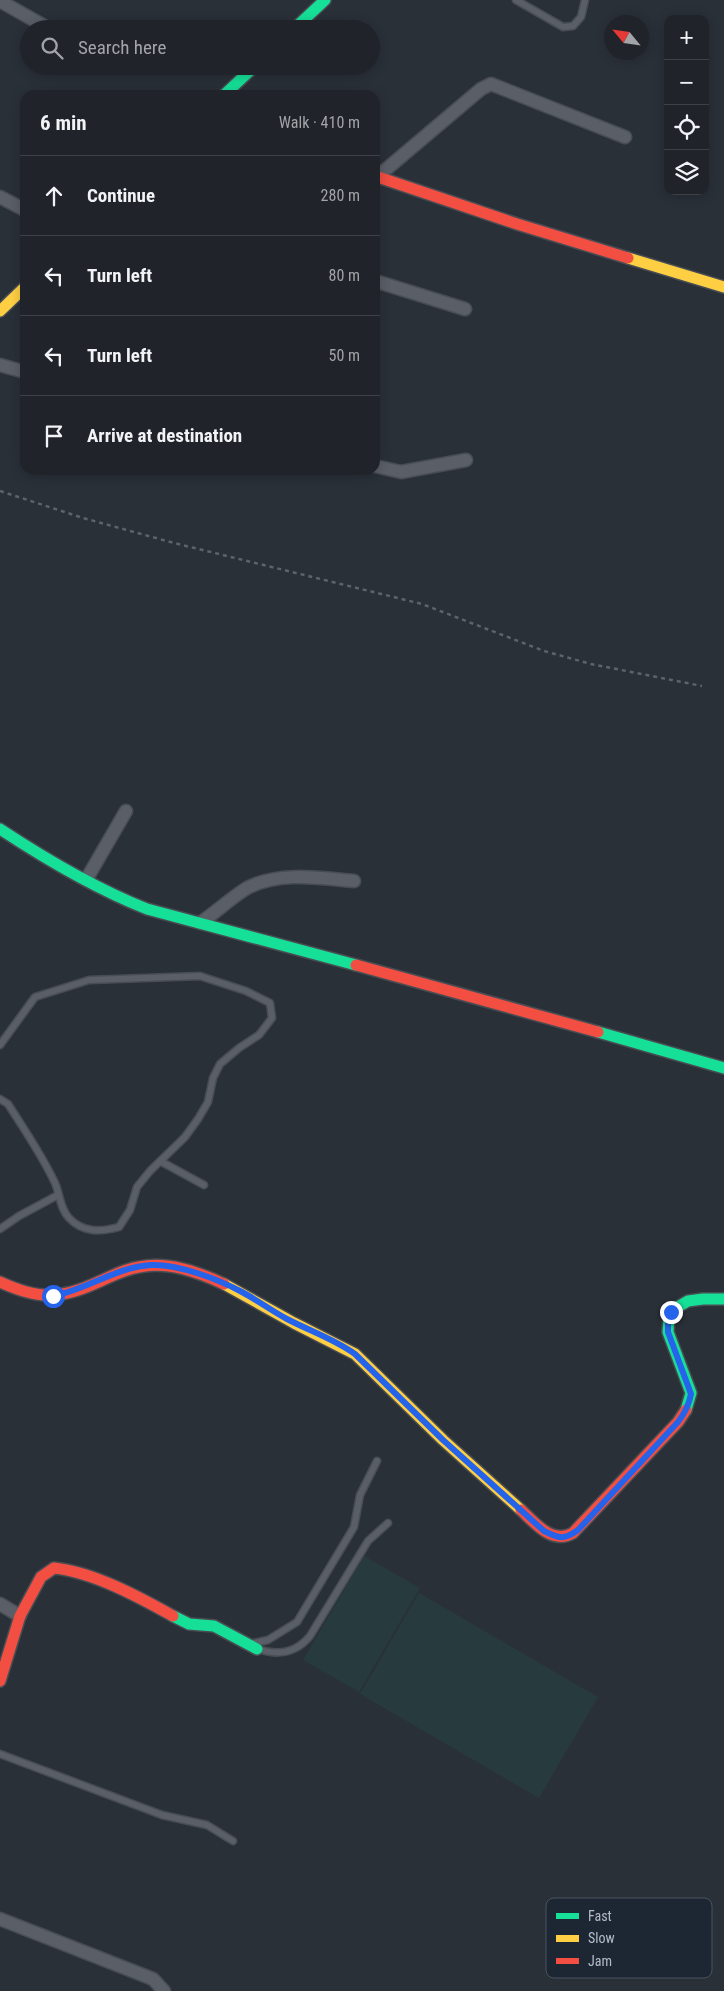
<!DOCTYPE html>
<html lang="en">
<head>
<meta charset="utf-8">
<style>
	:root { --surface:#20242a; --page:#282c32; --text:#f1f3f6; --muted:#a2a4a8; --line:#3d4147 }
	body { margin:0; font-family:"Roboto Condensed",sans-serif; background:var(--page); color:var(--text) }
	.controls { position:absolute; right:15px; top:15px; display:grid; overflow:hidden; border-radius:10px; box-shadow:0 2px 12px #0003 }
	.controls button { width:45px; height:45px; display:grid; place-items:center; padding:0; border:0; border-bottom:1px solid var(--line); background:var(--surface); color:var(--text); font:25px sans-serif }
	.compass { position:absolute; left:604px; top:15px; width:45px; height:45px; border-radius:50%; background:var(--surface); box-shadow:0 2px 12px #0003; rotate:299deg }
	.stop { position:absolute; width:15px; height:15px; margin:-11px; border:4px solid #2563eb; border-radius:50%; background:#fff }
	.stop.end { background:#2563eb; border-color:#fff; box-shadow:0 1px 5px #0008 }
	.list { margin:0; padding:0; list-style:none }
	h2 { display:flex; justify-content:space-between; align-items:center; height:65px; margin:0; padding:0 20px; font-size:21px }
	h2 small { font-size:16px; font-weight:400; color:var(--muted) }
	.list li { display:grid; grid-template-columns:32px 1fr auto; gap:15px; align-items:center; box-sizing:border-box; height:80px; padding:0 20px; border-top:1px solid var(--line) }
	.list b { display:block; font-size:19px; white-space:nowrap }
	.list em { font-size:16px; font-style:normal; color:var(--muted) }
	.icon { flex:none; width:28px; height:28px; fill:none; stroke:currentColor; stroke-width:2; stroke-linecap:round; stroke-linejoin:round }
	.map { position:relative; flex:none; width:724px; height:1991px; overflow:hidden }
	.search { position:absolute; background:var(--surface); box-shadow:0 2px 12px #0003; left:20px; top:20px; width:360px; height:55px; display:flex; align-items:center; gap:12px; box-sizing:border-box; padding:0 18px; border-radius:28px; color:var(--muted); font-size:19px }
	.panel { position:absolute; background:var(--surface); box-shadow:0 2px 12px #0003; left:20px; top:90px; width:360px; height:385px; border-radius:15px }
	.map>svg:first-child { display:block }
	.green { fill:#273a3e }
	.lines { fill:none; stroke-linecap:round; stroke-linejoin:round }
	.lane-casing { stroke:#484c53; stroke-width:9 }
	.street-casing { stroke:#484c53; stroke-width:15 }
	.fast-casing { stroke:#484c53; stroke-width:14 }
	.slow-casing { stroke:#484c53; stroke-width:14 }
	.jam-casing { stroke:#484c53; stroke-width:14 }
	.path { stroke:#5d636a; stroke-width:2.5; stroke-dasharray:4 4; stroke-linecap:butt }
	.lane { stroke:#5a5e66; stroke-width:6 }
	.street { stroke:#5a5e66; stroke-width:12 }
	.fast { stroke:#16e098; stroke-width:11 }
	.slow { stroke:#ffcf43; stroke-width:11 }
	.jam { stroke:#f24e42; stroke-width:11 }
	.route { stroke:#2563eb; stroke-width:6 }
	.key { fill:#1d2633; stroke:#4a5360; stroke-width:1 }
	.key-label { font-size:14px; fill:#b4bcc9 }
</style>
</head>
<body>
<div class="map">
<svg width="724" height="1991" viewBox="0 0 724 1991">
	<rect width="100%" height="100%" fill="#2a3038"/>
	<!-- green -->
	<path class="green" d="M364 1556 420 1588 359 1692 303 1660Z
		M419 1593 598 1697 539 1798 360 1694Z"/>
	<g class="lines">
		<defs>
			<path id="lane" d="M516 0 563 27 573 26 581 17 585 0
				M0 1045 35 997 89 980 200 976 246 991 270 1003 272 1018 259 1035 239 1048 220 1064 213 1078 208 1102 198 1119 185 1137 150 1171 137 1187 130 1210 119 1227C101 1232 83 1233 69 1218 60 1209 60 1194 55 1183 42 1155 24 1129 8 1104L0 1099
				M160 1161 204 1185
				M0 1229 19 1216 58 1195
				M254 1643 268 1640 297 1622 354 1527 360 1495 377 1461
				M258 1649C279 1656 296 1653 310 1636L368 1541 388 1523
				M0 1754 162 1815 207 1825 233 1841"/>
			<path id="street" d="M0 1 46 27
				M377 177 481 89 491 84 625 137
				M0 197 25 210
				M375 281 465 309
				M0 365 25 372
				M375 466 401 472 466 460
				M86 880 126 811
				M200 923C216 912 231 898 247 888 280 871 320 878 354 881
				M0 1604 20 1616
				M0 1919 153 1979 164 1991"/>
			<path id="fast" d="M294 29 325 0
				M224 95 255 66
				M0 829C47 860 94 888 147 909L356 965
				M598 1032 724 1068
				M686 1410 691 1393 668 1332 669 1317 676 1308 688 1301 703 1299H724
				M173 1616 189 1624 214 1626 257 1649"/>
			<path id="slow" d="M628 258 724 287
				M0 311 25 287
				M224 1284 294 1323 355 1354 443 1440 521 1510"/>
			<path id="jam" d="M375 176 517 224 628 258
				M356 965 598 1032
				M0 1282C37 1299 59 1300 96 1283 110 1277 124 1269 139 1267 168 1261 198 1272 224 1284
				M521 1510C535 1523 552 1545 573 1533L678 1422 686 1410
				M0 1681 20 1616 41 1577 54 1568C93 1572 139 1597 173 1616"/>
		</defs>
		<!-- lane casing -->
		<use href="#lane" class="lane-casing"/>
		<!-- street casing -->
		<use href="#street" class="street-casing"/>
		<!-- fast casing -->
		<use href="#fast" class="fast-casing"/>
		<!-- slow casing -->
		<use href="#slow" class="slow-casing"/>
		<!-- jam casing -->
		<use href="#jam" class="jam-casing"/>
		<!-- path -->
		<path class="path" d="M0 491 83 518 174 543 422 604 544 651 591 664 702 686"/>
		<!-- lane -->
		<use href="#lane" class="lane"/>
		<!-- street -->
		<use href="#street" class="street"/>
		<!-- fast -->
		<use href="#fast" class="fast"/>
		<!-- slow -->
		<use href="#slow" class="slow"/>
		<!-- jam -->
		<use href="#jam" class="jam"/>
	</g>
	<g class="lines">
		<!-- route -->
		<path class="route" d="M53 1296C87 1290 116 1267 151 1265 178 1264 218 1279 242 1292 257 1300 272 1311 287 1319 310 1331 334 1339 355 1354L443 1440 544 1531C560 1539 564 1540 578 1530L678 1422C685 1413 689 1405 691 1394L668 1332V1322L671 1312"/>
	</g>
	<!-- legend -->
	<rect x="546" y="1898" width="166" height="80" rx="8" class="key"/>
	<rect x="556" y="1913" width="23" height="6" fill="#16e098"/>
	<rect x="556" y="1935" width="23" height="7" fill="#ffcf43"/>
	<rect x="556" y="1958" width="23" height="6" fill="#f24e42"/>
	<g class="key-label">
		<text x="588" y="1921">Fast</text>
		<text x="588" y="1943">Slow</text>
		<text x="588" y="1966">Jam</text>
	</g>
</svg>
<div class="controls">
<button>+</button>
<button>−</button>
<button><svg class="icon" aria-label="locate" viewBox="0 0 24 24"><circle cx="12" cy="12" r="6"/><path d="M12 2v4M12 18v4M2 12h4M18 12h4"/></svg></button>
<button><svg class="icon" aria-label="layers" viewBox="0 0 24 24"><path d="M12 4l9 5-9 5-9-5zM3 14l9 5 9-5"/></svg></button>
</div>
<svg class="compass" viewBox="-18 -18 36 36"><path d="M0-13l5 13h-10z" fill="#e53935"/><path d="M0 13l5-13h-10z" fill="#a2a4a8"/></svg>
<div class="stop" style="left:53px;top:1296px"></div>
<div class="stop end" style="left:671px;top:1312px"></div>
<div class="search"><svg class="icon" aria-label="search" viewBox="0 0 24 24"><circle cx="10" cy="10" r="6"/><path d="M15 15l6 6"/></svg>Search here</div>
<section class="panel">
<h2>6 min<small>Walk · 410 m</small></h2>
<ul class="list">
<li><svg class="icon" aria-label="ahead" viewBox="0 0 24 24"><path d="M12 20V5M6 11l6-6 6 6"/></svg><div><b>Continue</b></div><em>280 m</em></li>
<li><svg class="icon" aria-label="left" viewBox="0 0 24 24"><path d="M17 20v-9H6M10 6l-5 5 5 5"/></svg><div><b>Turn left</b></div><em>80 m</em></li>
<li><svg class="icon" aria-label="left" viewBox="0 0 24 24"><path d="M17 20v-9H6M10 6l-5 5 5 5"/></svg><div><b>Turn left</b></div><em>50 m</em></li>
<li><svg class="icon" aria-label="arrive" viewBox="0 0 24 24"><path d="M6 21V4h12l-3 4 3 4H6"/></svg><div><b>Arrive at destination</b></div></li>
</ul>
</section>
</div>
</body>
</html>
